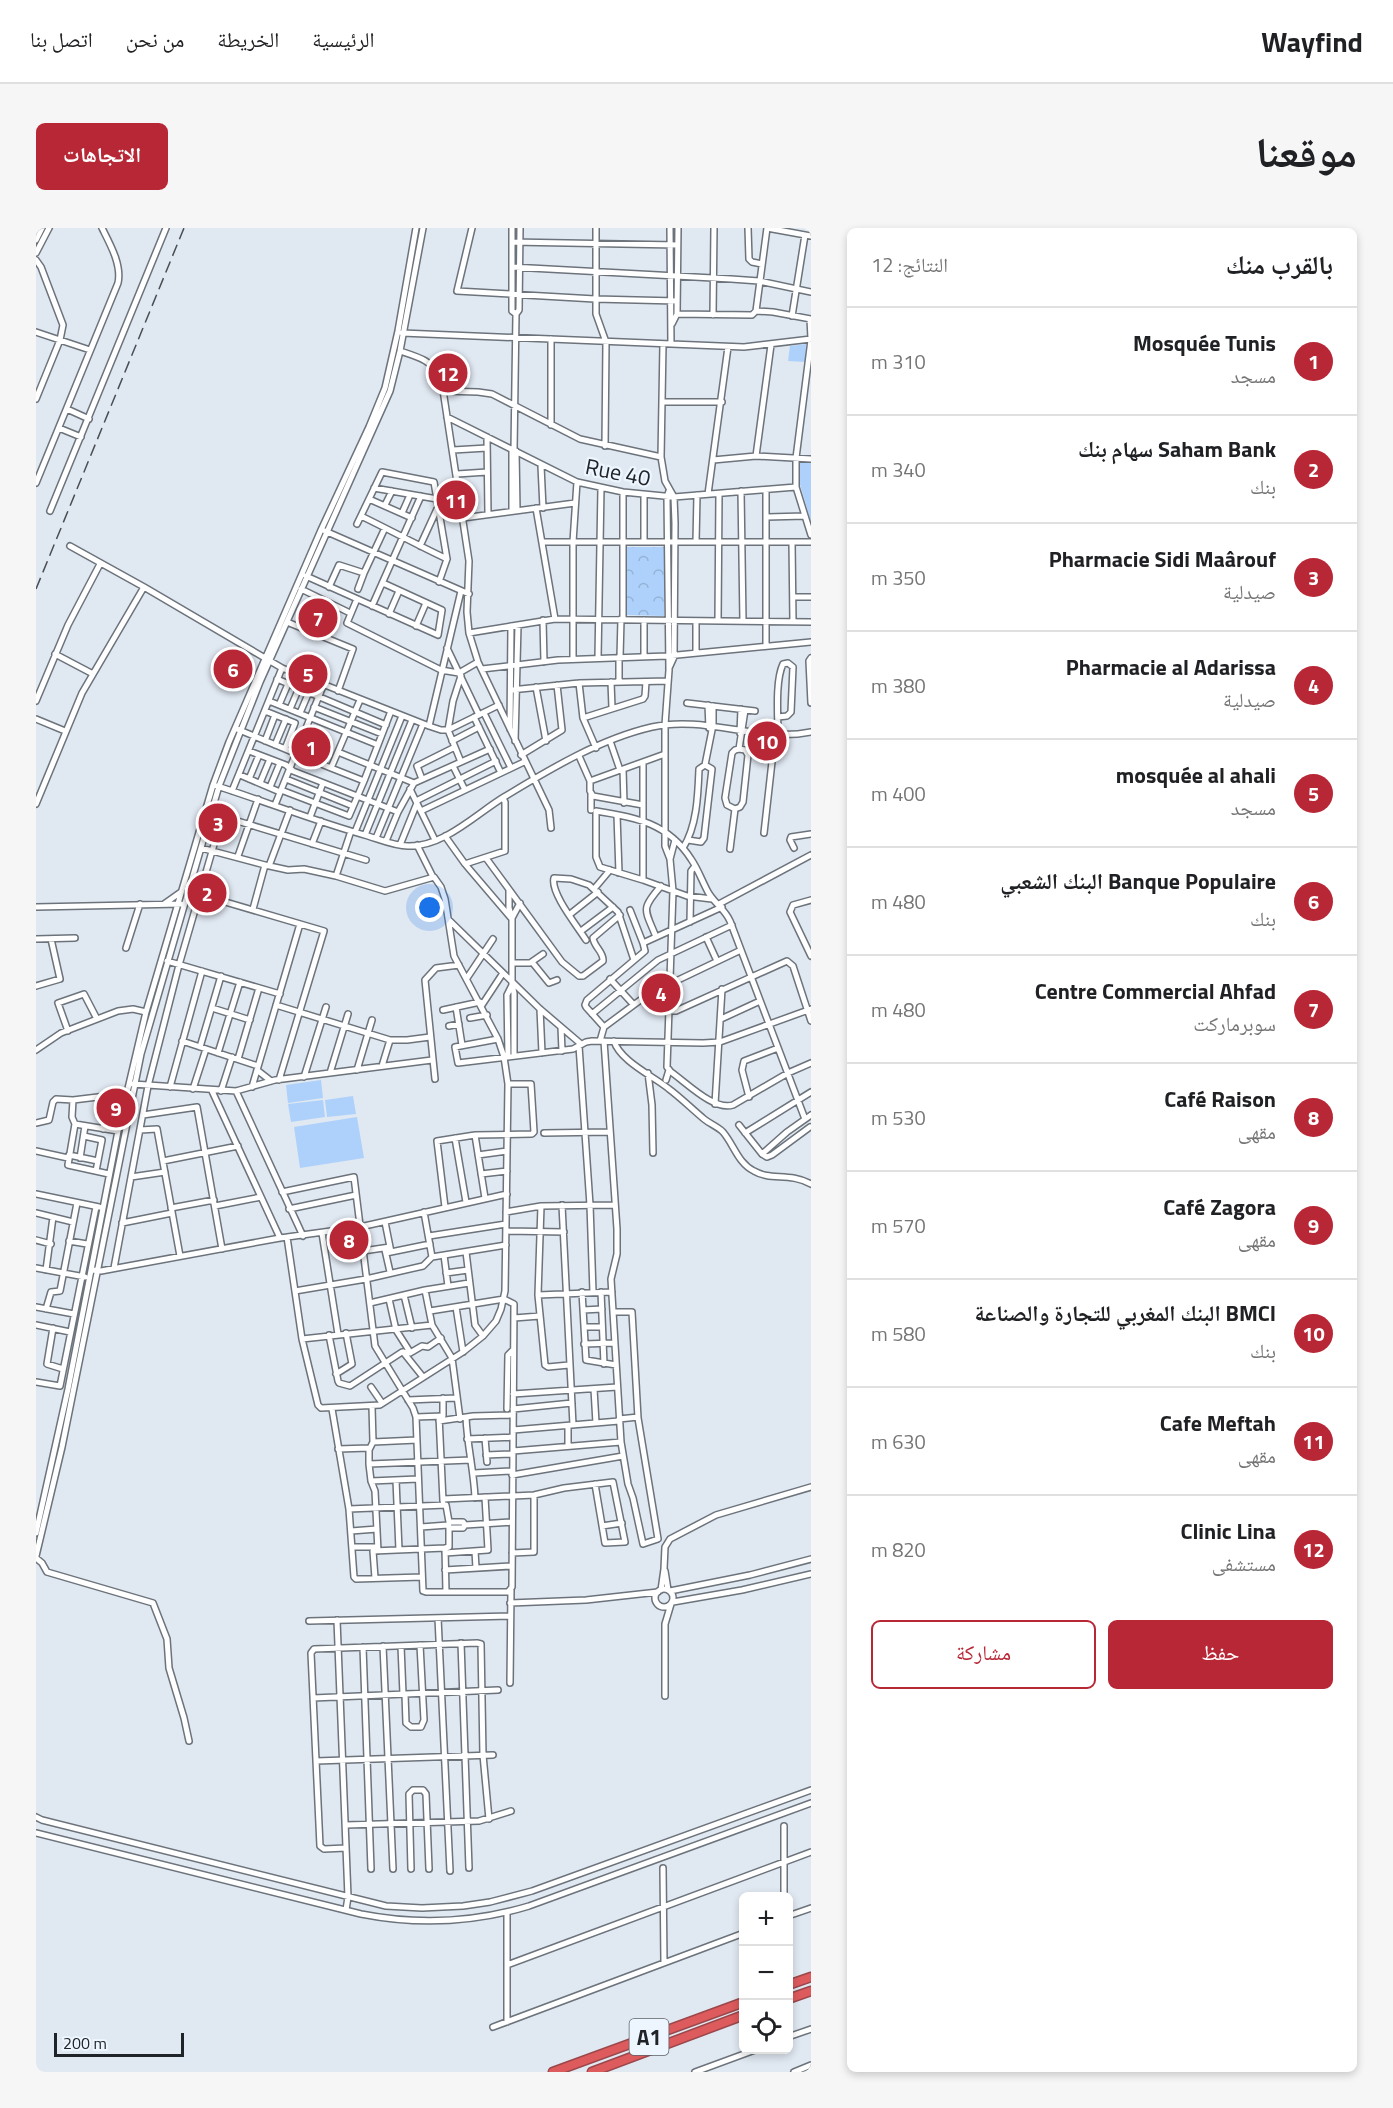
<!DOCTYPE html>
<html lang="ar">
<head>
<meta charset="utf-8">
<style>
	:root { --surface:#fff; --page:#f6f6f6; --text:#202124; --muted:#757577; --line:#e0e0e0; --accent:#b82736 }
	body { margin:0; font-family:"Titillium Web","Noto Naskh Arabic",sans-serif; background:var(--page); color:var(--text); direction:rtl }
	.controls { position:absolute; right:18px; bottom:18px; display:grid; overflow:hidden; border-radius:9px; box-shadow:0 3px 9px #0003 }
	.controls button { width:54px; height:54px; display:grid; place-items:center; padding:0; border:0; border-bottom:2px solid var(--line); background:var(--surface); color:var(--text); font:30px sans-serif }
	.scale { position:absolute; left:18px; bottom:15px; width:130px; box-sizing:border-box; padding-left:6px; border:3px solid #202327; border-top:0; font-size:16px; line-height:21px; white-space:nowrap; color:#202327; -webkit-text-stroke:4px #edf6ff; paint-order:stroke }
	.you { position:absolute; left:394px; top:680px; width:21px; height:21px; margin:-15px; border:4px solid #fff; border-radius:50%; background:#1a73e8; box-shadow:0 0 0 9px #1a73e833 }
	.badge { display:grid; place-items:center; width:39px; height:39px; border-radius:50%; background:var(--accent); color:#fff; font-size:20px; font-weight:700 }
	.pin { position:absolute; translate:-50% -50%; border:3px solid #fff; box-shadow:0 2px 6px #0006 }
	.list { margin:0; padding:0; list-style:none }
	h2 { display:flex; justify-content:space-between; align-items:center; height:78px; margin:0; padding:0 24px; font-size:26px }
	h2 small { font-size:20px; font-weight:400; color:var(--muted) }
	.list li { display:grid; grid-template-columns:39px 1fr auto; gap:18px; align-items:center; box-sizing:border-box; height:108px; padding:0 24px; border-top:2px solid var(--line) }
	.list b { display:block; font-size:22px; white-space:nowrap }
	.list p { margin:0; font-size:20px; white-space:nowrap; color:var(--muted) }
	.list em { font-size:20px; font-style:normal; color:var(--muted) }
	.actions { display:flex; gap:12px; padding:18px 24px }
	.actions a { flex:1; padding:14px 0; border:2px solid var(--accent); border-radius:9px; text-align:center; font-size:21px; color:var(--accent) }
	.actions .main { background:var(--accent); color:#fff }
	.icon { flex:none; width:33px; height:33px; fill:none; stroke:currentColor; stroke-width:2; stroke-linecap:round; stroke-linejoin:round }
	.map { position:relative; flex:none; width:775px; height:1844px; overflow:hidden; direction:ltr; border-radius:9px }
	header { display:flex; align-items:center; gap:36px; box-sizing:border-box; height:84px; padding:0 30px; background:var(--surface); border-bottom:2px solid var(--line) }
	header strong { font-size:28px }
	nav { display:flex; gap:33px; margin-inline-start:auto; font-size:21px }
	.intro { display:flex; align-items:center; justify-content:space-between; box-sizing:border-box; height:144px; padding:0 36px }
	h1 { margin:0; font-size:42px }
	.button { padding:15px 27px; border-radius:9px; background:var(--accent); color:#fff; font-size:21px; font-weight:700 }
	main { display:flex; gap:36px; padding:0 36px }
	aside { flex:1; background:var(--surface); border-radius:9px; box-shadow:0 3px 9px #0003 }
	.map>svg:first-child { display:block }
	.grass { fill:#aed1fb }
	.park { fill:url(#park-crowns) }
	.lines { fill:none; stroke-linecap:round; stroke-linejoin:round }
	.minor-casing { stroke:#6c737b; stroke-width:8 }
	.highway-casing { stroke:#9b474a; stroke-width:11 }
	.minor { stroke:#fff; stroke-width:5 }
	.highway { stroke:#dd5a5d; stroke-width:8 }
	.rail { stroke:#4a4e53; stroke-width:1.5; stroke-dasharray:12 6; stroke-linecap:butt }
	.labels { text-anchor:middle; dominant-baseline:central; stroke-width:4.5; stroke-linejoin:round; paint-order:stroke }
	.shield { fill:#edf6ff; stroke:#5e6268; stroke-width:1.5 }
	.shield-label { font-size:21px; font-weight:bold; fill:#202327 }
	.street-label { font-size:22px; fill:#202327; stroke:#edf6ff }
</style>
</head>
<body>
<header>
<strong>Wayfind</strong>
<nav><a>الرئيسية</a><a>الخريطة</a><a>من نحن</a><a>اتصل بنا</a></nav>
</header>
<div class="intro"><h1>موقعنا</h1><a class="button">الاتجاهات</a></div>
<main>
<aside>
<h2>بالقرب منك<small>النتائج: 12</small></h2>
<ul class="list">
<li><span class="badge">1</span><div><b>Mosquée Tunis</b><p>مسجد</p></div><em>310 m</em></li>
<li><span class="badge">2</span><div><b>Saham Bank سهام بنك</b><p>بنك</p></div><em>340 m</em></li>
<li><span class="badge">3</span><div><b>Pharmacie Sidi Maârouf</b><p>صيدلية</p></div><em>350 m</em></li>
<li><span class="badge">4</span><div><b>Pharmacie al Adarissa</b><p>صيدلية</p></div><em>380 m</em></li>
<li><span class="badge">5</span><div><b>mosquée al ahali</b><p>مسجد</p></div><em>400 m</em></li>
<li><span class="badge">6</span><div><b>Banque Populaire البنك الشعبي</b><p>بنك</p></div><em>480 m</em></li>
<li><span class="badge">7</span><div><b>Centre Commercial Ahfad</b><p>سوبرماركت</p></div><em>480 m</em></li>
<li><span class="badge">8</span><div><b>Café Raison</b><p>مقهى</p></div><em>530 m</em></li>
<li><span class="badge">9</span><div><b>Café Zagora</b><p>مقهى</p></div><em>570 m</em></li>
<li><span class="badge">10</span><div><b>BMCI البنك المغربي للتجارة والصناعة</b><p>بنك</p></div><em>580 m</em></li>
<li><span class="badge">11</span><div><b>Cafe Meftah</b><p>مقهى</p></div><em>630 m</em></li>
<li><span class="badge">12</span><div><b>Clinic Lina</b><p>مستشفى</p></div><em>820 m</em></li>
</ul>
<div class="actions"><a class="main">حفظ</a><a>مشاركة</a></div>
</aside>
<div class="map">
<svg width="775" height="1844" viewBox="0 0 775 1844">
	<defs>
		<pattern id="park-crowns" width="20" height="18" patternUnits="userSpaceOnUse" patternTransform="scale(1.5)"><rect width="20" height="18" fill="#aed1fb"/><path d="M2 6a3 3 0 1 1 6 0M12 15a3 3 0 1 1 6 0" fill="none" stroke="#95b3d7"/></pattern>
	</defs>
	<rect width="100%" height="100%" fill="#e0e8f2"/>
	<!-- grass -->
	<path class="grass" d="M770 116 769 134 752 133 754 118Z
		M763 232 775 234V294L763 253Z
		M285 852 287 870 252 875 250 857Z
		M317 868 320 886 291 889 289 872Z
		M287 872 289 889 255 894 252 876Z
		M321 889 328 930 264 940 258 899Z"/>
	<!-- park -->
	<path class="park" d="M591 319H630L628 388 591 387Z"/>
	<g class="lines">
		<defs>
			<path id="minor" d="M436 0 421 63 559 71 641 73
				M476 0V83L480 86
				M560 0V86L570 114 569 218
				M634 0 635 116
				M712 0 713 31 716 34 726 36
				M731 0 775 8
				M0 12 6 0
				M476 14 641 17
				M0 25 13 0
				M0 32 5 39 27 97 24 112 0 171
				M476 39 695 51 723 53 775 64
				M720 83 731 0
				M641 86 716 87 720 83 737 84 775 91
				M677 87 678 0
				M756 88 769 7
				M774 91 775 110
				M636 96 641 86 642 0
				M0 104 54 122
				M366 105 708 119 775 111
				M775 112 760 230V259L775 307
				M627 116 625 229 629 253 638 269 639 295 638 429 633 440
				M364 123C382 129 395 132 405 149L433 333 431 384 433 405 442 434 513 582 515 600
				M408 163 442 164 456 166 544 211 625 229
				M626 174H686
				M31 181 53 191
				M411 189 541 254 587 264 638 269 760 259
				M515 197V111
				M23 200 45 209
				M451 209 452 286
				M476 221V283
				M417 222 451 220
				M478 222 480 86 483 82 484 0
				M480 223 481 282
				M720 228 735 117
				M677 232 720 228 775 231
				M505 238 507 280
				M421 246 451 244
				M0 255 82 55C86 37 74 16 66 0
				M338 260 401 271
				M730 262V418
				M633 263 631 269 633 442 629 497V618L634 631 637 663 631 839 635 844C651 855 678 883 697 877L752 845 775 835
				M705 263 707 393
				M587 264V392
				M672 266 692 119
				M333 271 376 290
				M349 277 356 263
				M500 280 519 391
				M14 283 130 0
				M366 285 374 267
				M325 288C354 302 381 317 411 331
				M731 289 769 288
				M427 290 539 275
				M321 296 346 244 398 254 411 331 403 354
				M289 303 433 366
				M507 314H775
				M608 314V267
				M660 314 661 267
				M756 314 757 394
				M34 318 108 359 246 440 393 498 405 502H412L463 477
				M384 318 401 281
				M270 348 402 407 406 382 347 355
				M293 359 303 337 328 345 349 300
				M265 361 314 385
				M322 361 328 345
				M757 369H775
				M321 371 311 395 405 442 423 445 442 434
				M336 378 385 268
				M353 386 363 363
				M507 392 508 434
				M608 392V429
				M660 393V425
				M682 393 683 266
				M251 394 317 421 302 463
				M380 398 390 375
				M433 405 519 391 775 394
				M411 420 443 487
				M19 426 57 446
				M584 429 585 391
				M562 430 565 260
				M775 430 773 433 775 475
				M537 431V314L541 254
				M446 441 522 432 631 428 775 414
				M425 448 417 473 412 502 425 534
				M241 451 350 497
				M575 454 576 480
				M583 454V429
				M543 455 547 490 560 520
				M500 459 510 513
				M475 462 543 455 632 453
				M0 473 32 397 64 336
				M233 473 342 517
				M651 475 719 483
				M243 477 252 456
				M672 477 673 500
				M278 479 346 506
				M254 481 263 460
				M229 483 259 495 249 521
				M264 485 273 464
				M448 485 475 540
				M438 489 465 545
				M547 490 607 471 609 468 610 454
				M0 491 29 503
				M393 498 425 363
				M201 501 295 540 324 472
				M474 501 475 398
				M704 505 705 481
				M742 507C742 488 739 453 747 436L752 435 757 439 755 484 751 488 742 489
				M229 513 239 487
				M416 513 443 499
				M479 513 482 397
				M574 513 584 542
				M239 517 250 491
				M703 521 709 522 712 527 707 574 704 579 699 581 691 577 689 570 696 525 699 522Z
				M703 521 709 482
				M213 523 250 537 257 543 362 584
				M302 524 378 555
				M485 527 526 502 521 457
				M543 528 554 553V563L557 568 607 577
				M669 537 677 497V478
				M417 538 429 562
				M587 541 588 575
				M204 547 244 564
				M213 551 223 527
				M250 551 317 578
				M386 551 381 538 419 519
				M328 553 355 483
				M554 553 629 526
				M224 555 234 531
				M181 558C231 574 281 594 332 608 345 612 359 618 372 618 408 619 440 586 468 569 514 541 564 511 616 499 670 487 722 515 775 504
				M234 559 244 535
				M374 561 399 612
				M245 562 313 588 328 553 295 540
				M196 563 246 440
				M380 573 460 533
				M0 576 46 465 108 359
				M239 577 287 458
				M555 582V566
				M385 583 488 534
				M175 585 330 632
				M581 587 583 645
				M274 589 287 555
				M319 604 366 488
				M728 605 739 507
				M329 607 376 492
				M409 608 429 636 475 690
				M340 610 387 496
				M350 613 362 584 378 555 454 521
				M276 616 285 593
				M364 617 381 575
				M381 617 397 649
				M165 620 229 637 252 642 268 641 300 648 349 663 398 649 405 659 409 671 418 728 462 811 468 829 472 856 469 1063 465 1081 460 1093 447 1108 427 1124 344 1177 285 1180 282 1177 266 1111 251 1009
				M647 620C661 598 662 567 663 541L669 537 676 541 668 610 665 614 652 612
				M758 620 754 612 755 609 775 606
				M694 621 699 581
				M202 628 222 571
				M450 630 526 734 543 748H547L567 733C568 724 558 719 557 710L584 687
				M634 631 639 612
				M429 636 469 623V574L467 570
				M233 638 254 582
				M300 648 315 603
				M607 652V534
				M558 661 574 642
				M473 662V680L476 690V757L478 765V828
				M152 663 288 703 243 852
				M676 671 651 668 607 652 564 639 560 629V583C599 589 632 595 655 631 662 641 666 653 672 664 678 675 689 681 694 693L769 891
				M775 672 757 677 754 684 775 728
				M128 676 145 664
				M683 676 775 627
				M0 679 145 676
				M217 681 229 637
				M594 682 607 715
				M533 687 562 664
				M476 690 484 675
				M414 693 504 781 545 816
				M654 694 655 643 659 638
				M545 703 577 679
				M620 709C609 681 604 682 625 658
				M670 709 681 733
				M0 711 39 710
				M550 712C542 699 514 665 518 650L535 651 553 657 582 684 598 732
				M90 720 104 676
				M131 733 244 766
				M496 734 513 755 521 752
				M476 735H494L507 726
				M431 750 457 711
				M574 751 597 776
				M0 758 24 751 15 711
				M240 777 354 812H371L394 809
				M446 777 467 745
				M420 779 426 817
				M176 780 214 792
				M504 781 506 825
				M407 782 444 774
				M634 783H640L751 733 757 738 775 793
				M556 786 622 732 696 697
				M434 790 451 787
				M685 791 724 773
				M413 798 423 796
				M525 799 526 823
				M568 799 550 779 549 777 551 772 609 723 607 715 686 679
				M32 803 22 775 48 766 61 791
				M462 811 419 819 422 835 537 821 550 814 556 813 667 815 684 814 775 781
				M146 813 222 838
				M564 813 568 799 626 756 640 753 705 722
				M568 813 581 1001V1026L575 1051 585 1214 592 1256 597 1270 607 1316 622 1311 602 1190 596 1084H577
				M578 813C584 833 617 848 633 861 645 870 656 881 668 891 674 896 681 898 687 904 698 917 702 935 718 943 735 953 753 944 775 956
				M543 818 554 977 557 1064
				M164 819 185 748
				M0 822 25 805 82 783 97 781 110 784
				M182 825 204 754
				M472 828 471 767 476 757
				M202 831 223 760
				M346 838 354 812
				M221 842 235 853
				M321 842 336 792
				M294 845 312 786
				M612 845 616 877 617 925
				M268 849 290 779
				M399 851 389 752 400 740 423 737
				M630 852 633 842
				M97 856 200 863 239 852 396 832
				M134 859 166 743
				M216 859 264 696
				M157 861 170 821
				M176 863 244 1010
				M185 863 196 829
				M200 863 267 1008
				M713 869 706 842 708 833 742 820
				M37 872 36 889 39 896 32 937 73 946
				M679 876 686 761
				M107 887 161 879 186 1021
				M0 895 13 892 17 874 20 871 37 872 70 868 72 871 67 901
				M39 896 82 903
				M703 897 726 926 731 929 736 927 774 899
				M104 902 121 901 144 1028
				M508 905 574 904
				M709 905 775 864
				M439 907 449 970
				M48 908 66 912 60 943
				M419 910 430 974
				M0 923 32 930
				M726 926 751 904 775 887
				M33 927 62 933
				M442 927 471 923
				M44 930 49 898
				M127 933 202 918
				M445 946 471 943
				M95 949 129 944
				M246 964 318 949 339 1118 377 1180 380 1189 387 1363 390 1364H472L476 1359 478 1076 468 1071 394 1083
				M0 966 63 979
				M526 977 537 1197
				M179 978 225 969
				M505 978 502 1067 509 1137 512 1139 533 1137
				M409 979 401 913 439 907 496 906 498 904 495 856H472
				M135 980 178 972
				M253 981 320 967
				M470 984 505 978 579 977
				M0 985 37 994
				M349 994 355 1024
				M86 995 136 985
				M470 1003 528 1004
				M286 1005 302 1106
				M393 1008 470 996
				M0 1012 15 1016
				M33 1013 51 1016
				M349 1022 354 1044
				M327 1023 354 1019
				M430 1024 439 1097 447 1108
				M350 1025 394 1016
				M408 1027 412 1058
				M396 1029 470 1017
				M0 1040 49 1049
				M78 1040 112 858 143 737 186 589
				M10 1042 17 989
				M57 1042 65 1043 244 1010 324 999 471 966
				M410 1045 432 1042
				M389 1062 396 1097 416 1130 424 1191
				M259 1063 330 1051 387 1038 396 1029 388 984
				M546 1064 550 1132 580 1137
				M565 1064 568 1136
				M368 1067 376 1100
				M502 1067 576 1064
				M353 1071 360 1102 374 1124
				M334 1075 389 1062 433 1055
				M0 1079 38 1086
				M420 1079 427 1124
				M10 1081 15 1064 24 1063 41 975
				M547 1082 566 1081
				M478 1090 504 1088
				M0 1097 34 1104
				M548 1099H566
				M17 1100 11 1136 27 1141
				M293 1107 302 1153 303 1155 314 1158 366 1124 374 1125 386 1118 392 1119 405 1110
				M266 1111 396 1097
				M548 1116 578 1115
				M367 1124 387 1149
				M300 1146 316 1136 310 1105
				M0 1154 24 1158 60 979
				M335 1159 346 1175
				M558 1161 560 1195
				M477 1166 581 1159
				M372 1172 420 1170
				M336 1179 337 1214 333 1222V1236L335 1253 339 1263 342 1323
				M296 1181 313 1281 318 1349 320 1351 386 1349
				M471 1181 472 1127 477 1122
				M477 1181 536 1175
				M403 1188 407 1273
				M380 1189 407 1188V1170
				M430 1189C431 1217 438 1243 439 1270
				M583 1191 602 1189
				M403 1193 437 1188 476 1187
				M532 1198V1218
				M477 1202 583 1193
				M449 1210 451 1234
				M431 1211 477 1209
				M337 1214 381 1212
				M302 1221 333 1220
				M477 1223 585 1214
				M450 1227 477 1226
				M333 1236 435 1232
				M438 1245 476 1243
				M476 1247 587 1228
				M360 1252 363 1322
				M335 1253 382 1251
				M407 1271 498 1267 528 1260 577 1254 589 1314 569 1315 559 1256
				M313 1281 410 1277 413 1294
				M412 1297 413 1300H427L429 1297 476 1294
				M566 1298 586 1295
				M385 1299 412 1297 414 1294H427L429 1297
				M315 1303 341 1301
				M0 1305 32 1161 82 903 110 784 177 557 193 514 285 302 333 199 349 160 362 103 380 0
				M316 1319H341
				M439 1323 440 1340
				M409 1325 452 1322 449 1269
				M476 1325 498 1324V1267
				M0 1328 26 1219 105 826 183 558 224 454 354 163 364 123 387 0
				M0 1330 6 1335 11 1344 117 1375 131 1411 133 1440 148 1490 153 1513
				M409 1342 476 1338
				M629 1343 632 1362
				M339 1350 337 1323 409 1320
				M619 1370a9 9 0 1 1 18 0a9 9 0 1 1-18 0Z
				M625 1362 628 1341 629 1319 634 1311 680 1287 775 1259
				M634 1363 714 1347 775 1331
				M410 1364 409 1320 413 1319V1300
				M637 1374 706 1362 775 1346
				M474 1375 550 1372 622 1364
				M402 1390 414 1643
				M301 1392 312 1669 310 1682
				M273 1393 474 1388
				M425 1415 433 1640
				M347 1418 357 1641
				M365 1418 367 1466
				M327 1419 335 1641
				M474 1455 475 1362
				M369 1466 370 1495 375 1499H385L388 1492 384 1417
				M629 1468V1396L635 1376
				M277 1470 462 1462
				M280 1533 457 1527
				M0 1589 6 1592 350 1678 386 1680 427 1678 454 1674 496 1663 775 1562
				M310 1597 443 1593 475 1583
				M748 1598V1668
				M0 1605 325 1686C381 1697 437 1695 493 1678L775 1575
				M310 1620 288 1621 284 1618 275 1425 278 1421 441 1415 445 1416 447 1527 453 1591
				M627 1640 628 1735
				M375 1641 373 1566 377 1562H387L390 1566 393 1641
				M752 1688 775 1680
				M471 1737 775 1624
				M471 1794V1684
				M457 1799 708 1705
				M752 1809 775 1801
				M659 1844 719 1822
				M758 1844 775 1837"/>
			<path id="highway" d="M752 1757 775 1749
				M752 1771 775 1763
				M517 1844 708 1774
				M556 1844 708 1787"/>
		</defs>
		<!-- minor casing -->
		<use href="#minor" class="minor-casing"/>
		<!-- highway casing -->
		<use href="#highway" class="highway-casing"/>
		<!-- minor -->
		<use href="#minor" class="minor"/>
		<!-- highway -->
		<use href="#highway" class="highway"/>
		<!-- rail -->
		<path class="rail" d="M0 361 148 0"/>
	</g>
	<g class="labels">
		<!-- shield labels -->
		<rect class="shield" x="593.5" y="1791" width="39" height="36" rx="4.5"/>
		<g class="shield-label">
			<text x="613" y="1809">A1</text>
		</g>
		<!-- street labels -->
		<g class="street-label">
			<text transform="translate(582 244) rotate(11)">Rue 40</text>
		</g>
	</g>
</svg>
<div class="controls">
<button>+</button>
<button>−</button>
<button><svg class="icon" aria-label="locate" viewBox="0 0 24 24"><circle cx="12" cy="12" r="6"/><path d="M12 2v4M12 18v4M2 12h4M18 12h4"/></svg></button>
</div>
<div class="scale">200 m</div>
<div class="you"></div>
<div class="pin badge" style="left:275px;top:519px">1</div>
<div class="pin badge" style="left:171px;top:665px">2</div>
<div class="pin badge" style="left:182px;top:595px">3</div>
<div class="pin badge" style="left:625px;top:765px">4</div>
<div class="pin badge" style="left:272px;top:446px">5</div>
<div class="pin badge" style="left:197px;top:441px">6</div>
<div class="pin badge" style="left:282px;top:390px">7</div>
<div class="pin badge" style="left:313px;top:1012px">8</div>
<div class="pin badge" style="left:80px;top:880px">9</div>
<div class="pin badge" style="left:731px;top:513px">10</div>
<div class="pin badge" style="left:420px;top:272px">11</div>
<div class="pin badge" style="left:412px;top:145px">12</div>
</div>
</main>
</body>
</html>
